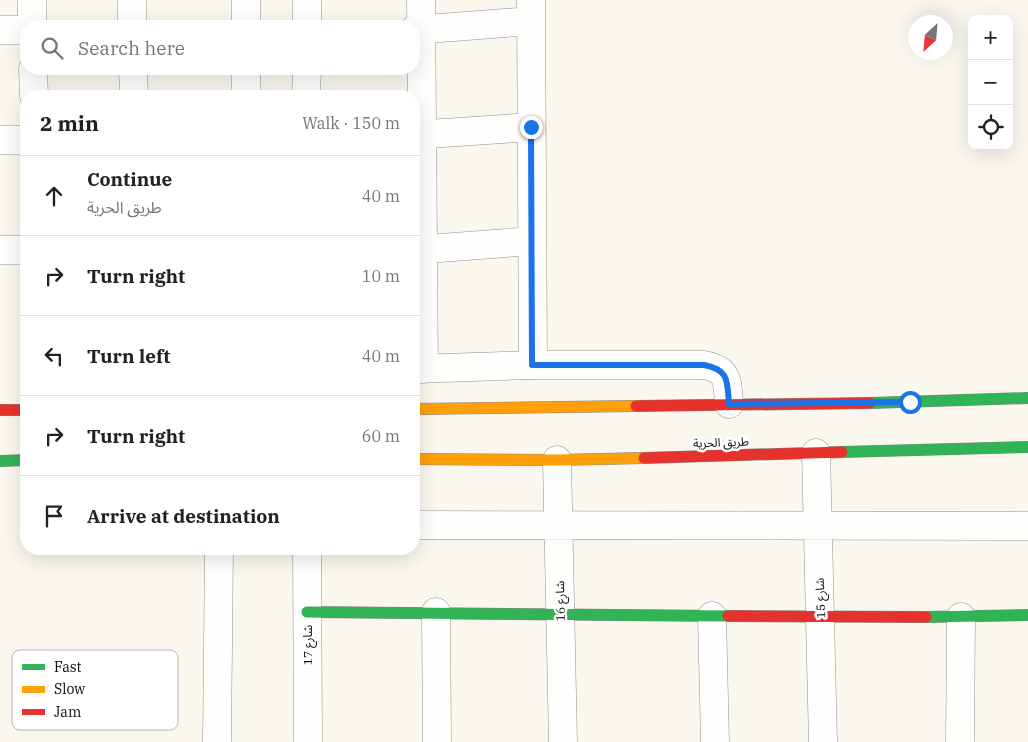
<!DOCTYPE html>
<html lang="en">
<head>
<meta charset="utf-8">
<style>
	:root { --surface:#fff; --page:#f6f6f6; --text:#222; --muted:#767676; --line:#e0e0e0 }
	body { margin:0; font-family:"IBM Plex Serif","Noto Sans Arabic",serif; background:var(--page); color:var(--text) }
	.controls { position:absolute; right:15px; top:15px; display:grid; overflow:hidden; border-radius:10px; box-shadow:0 5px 20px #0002 }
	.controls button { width:45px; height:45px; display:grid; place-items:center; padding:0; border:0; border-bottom:1px solid var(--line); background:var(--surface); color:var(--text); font:25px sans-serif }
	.compass { position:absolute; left:908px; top:15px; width:45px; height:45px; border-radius:50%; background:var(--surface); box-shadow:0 5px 20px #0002; rotate:206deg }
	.stop { position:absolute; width:15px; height:15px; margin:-11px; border:4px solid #1a73e8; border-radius:50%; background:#fff }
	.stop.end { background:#1a73e8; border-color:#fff; box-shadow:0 1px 5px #0008 }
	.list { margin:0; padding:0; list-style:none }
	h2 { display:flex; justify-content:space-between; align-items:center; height:65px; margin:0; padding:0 20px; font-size:21px }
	h2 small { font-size:16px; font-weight:400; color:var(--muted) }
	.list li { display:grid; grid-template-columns:32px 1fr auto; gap:15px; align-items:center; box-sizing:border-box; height:80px; padding:0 20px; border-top:1px solid var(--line) }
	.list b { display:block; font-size:19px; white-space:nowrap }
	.list p { margin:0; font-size:16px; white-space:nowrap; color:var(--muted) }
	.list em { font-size:16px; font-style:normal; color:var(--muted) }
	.icon { flex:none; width:28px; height:28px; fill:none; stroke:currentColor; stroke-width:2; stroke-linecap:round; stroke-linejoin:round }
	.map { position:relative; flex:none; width:1028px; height:742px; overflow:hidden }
	.search { position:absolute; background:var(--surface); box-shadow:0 5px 20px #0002; left:20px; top:20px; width:400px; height:55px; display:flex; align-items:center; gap:12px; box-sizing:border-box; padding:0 18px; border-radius:20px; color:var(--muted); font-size:19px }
	.panel { position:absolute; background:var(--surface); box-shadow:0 5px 20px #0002; left:20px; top:90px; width:400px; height:465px; border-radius:20px }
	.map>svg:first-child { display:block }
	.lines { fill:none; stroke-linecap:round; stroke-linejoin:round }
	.street-casing { stroke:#93918d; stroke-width:29 }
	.fast-casing { stroke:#898884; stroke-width:12 }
	.slow-casing { stroke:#898884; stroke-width:12 }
	.jam-casing { stroke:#898884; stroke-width:12 }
	.street { stroke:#fefefc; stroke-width:28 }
	.fast { stroke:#30b455; stroke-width:11 }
	.slow { stroke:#ff9f0a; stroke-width:11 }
	.jam { stroke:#e5322d; stroke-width:11 }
	.route { stroke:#1a73e8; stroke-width:6 }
	.labels { text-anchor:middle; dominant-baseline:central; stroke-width:5; stroke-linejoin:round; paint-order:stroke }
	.street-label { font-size:12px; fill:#0b0b0b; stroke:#fff }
	.key { fill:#fff; stroke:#b6b6b6; stroke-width:1 }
	.key-label { font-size:14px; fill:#0b0b0b }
</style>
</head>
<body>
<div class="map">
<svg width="1028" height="742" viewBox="0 0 1028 742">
	<rect width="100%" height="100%" fill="#faf7ee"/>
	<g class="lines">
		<defs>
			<path id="street" d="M32 0V26
				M246 0V26
				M421 0 424 369
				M531 0 533 365
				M132 26V0
				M307 26V0
				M0 30H26
				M414 30 531 21
				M33 69 34 96
				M133 69 134 96
				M246 96V69
				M306 96 307 69
				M414 135 531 127
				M0 140H26
				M0 250H26
				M414 250 532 241
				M414 369 533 365H704C730 370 727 382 729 404
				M816 453 823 742
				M557 460 563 742
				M414 525 1028 526
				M307 549 308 742
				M436 612 437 742
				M712 616 715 742
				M217 742 219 549
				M960 742 961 617"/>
			<path id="fast" d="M870 403 1028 398
				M842 452 1028 447
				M0 461 26 460
				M307 612C447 612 587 615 728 616
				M926 617 1028 615"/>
			<path id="slow" d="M414 409 636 406
				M414 459 557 460 644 458"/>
			<path id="jam" d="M636 406 870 403
				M0 410H26
				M644 458 842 452
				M728 616 926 617"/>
		</defs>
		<!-- street casing -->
		<use href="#street" class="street-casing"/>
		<!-- fast casing -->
		<use href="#fast" class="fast-casing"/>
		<!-- slow casing -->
		<use href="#slow" class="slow-casing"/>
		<!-- jam casing -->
		<use href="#jam" class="jam-casing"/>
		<!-- street -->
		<use href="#street" class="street"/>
		<!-- fast -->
		<use href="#fast" class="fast"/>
		<!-- slow -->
		<use href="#slow" class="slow"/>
		<!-- jam -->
		<use href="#jam" class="jam"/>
	</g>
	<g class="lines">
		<!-- route -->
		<path class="route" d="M531 127 532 365H704C730 370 727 382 729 404L910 402"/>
	</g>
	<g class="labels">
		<!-- street labels -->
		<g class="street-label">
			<text transform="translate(721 442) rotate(-2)">طريق الحرية</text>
			<text transform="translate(820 598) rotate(-92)">شارع 15</text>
			<text transform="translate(560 601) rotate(-91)">شارع 16</text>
			<text transform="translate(307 645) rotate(-90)">شارع 17</text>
		</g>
	</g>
	<!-- legend -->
	<rect x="12" y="650" width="166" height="80" rx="8" class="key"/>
	<rect x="22" y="664" width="23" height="6" fill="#30b455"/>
	<rect x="22" y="686" width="23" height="7" fill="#ff9f0a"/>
	<rect x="22" y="709" width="23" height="6" fill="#e5322d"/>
	<g class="key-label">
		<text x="54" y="672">Fast</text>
		<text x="54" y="694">Slow</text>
		<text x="54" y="717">Jam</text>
	</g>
</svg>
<div class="controls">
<button>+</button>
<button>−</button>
<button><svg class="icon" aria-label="locate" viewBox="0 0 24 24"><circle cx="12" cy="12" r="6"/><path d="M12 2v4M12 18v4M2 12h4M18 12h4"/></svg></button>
</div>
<svg class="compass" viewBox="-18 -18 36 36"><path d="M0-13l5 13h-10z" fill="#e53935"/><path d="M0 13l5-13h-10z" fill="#767676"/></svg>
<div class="stop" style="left:910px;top:402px"></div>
<div class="stop end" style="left:531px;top:127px"></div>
<div class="search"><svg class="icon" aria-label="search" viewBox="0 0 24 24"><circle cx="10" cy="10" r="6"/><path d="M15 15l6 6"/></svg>Search here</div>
<section class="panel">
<h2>2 min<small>Walk · 150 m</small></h2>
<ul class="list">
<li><svg class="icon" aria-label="ahead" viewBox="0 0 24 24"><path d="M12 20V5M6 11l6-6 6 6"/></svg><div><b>Continue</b><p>طريق الحرية</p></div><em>40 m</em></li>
<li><svg class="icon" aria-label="right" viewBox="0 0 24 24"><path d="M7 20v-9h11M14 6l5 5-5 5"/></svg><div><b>Turn right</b></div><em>10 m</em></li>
<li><svg class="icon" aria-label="left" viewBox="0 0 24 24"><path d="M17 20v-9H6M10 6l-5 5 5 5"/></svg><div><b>Turn left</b></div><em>40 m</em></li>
<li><svg class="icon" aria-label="right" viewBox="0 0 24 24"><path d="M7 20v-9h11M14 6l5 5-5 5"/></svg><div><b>Turn right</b></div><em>60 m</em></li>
<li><svg class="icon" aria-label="arrive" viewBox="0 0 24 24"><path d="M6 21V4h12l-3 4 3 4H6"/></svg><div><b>Arrive at destination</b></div></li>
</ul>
</section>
</div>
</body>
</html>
